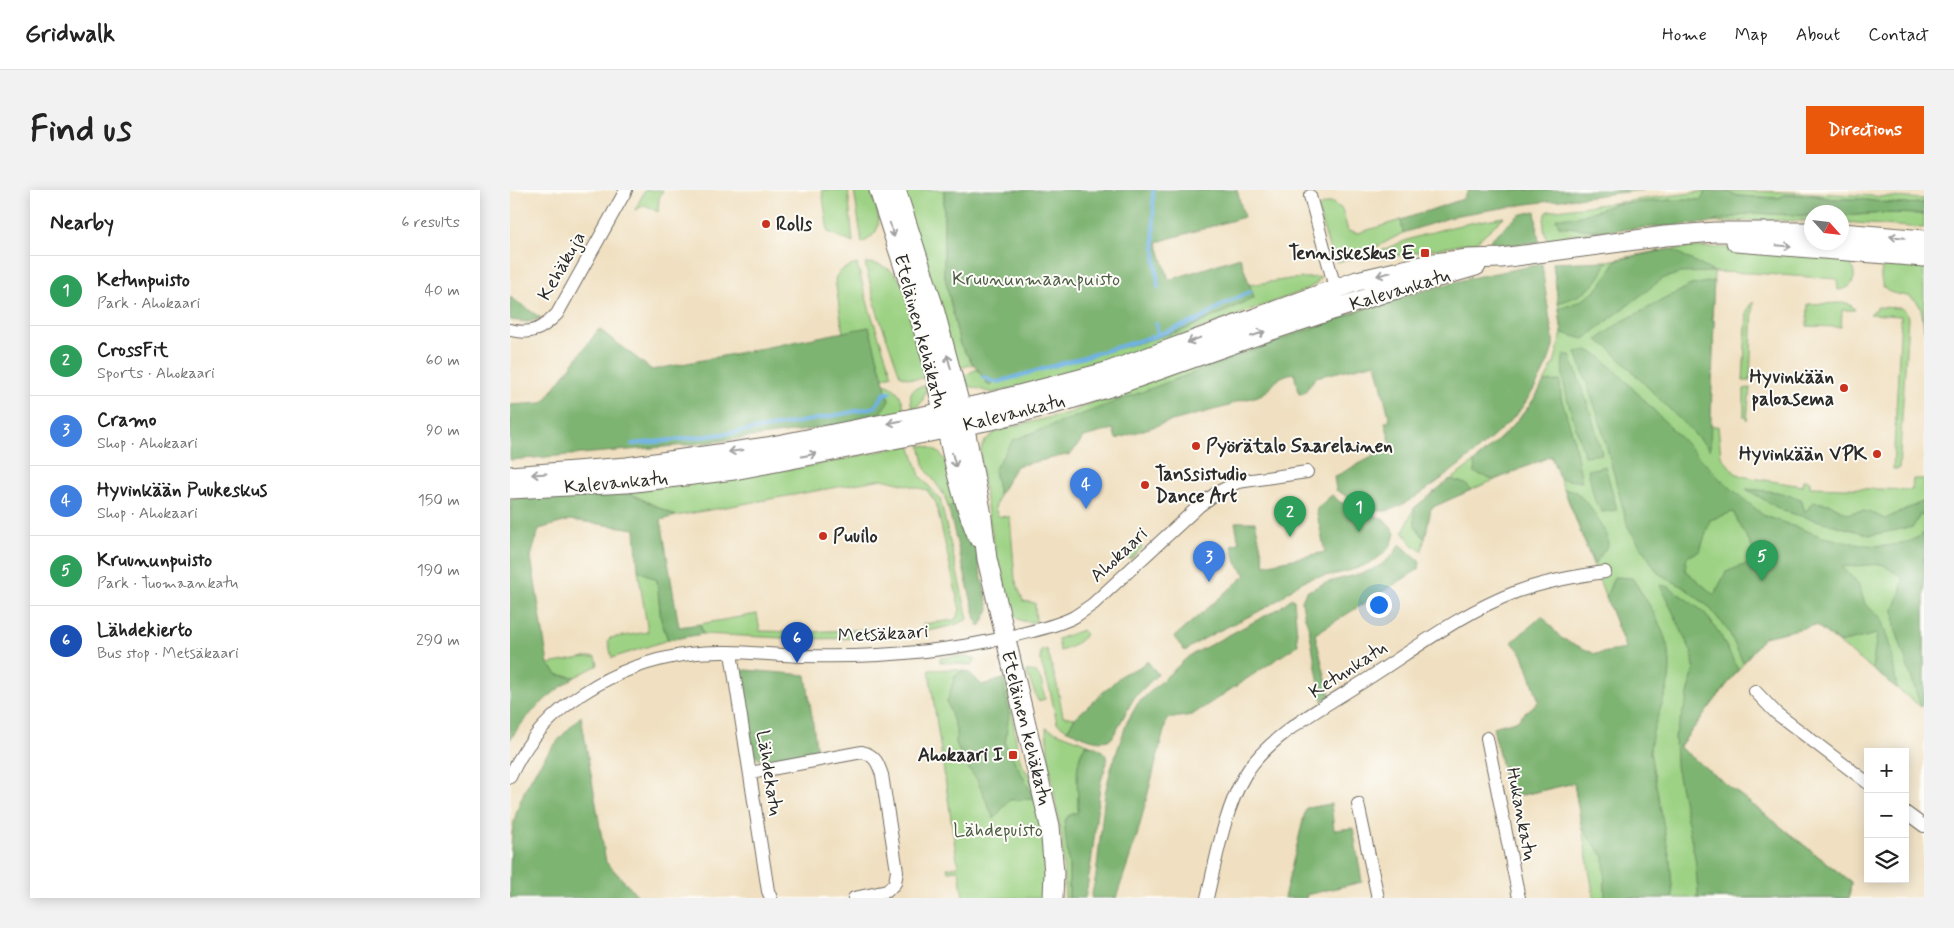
<!DOCTYPE html>
<html lang="en">
<head>
<meta charset="utf-8">
<style>
	:root { --surface:#fff; --page:#f2f2f2; --text:#222; --muted:#767676; --line:#e0e0e0; --accent:#ea580c }
	body { margin:0; font-family:Mynerve,sans-serif; background:var(--page); color:var(--text) }
	.controls { position:absolute; right:15px; bottom:15px; display:grid; overflow:hidden; border-radius:0px; box-shadow:0 2px 12px #0003 }
	.controls button { width:45px; height:45px; display:grid; place-items:center; padding:0; border:0; border-bottom:1px solid var(--line); background:var(--surface); color:var(--text); font:25px sans-serif }
	.compass { position:absolute; left:1294px; top:15px; width:45px; height:45px; border-radius:50%; background:var(--surface); box-shadow:0 2px 12px #0003; rotate:117deg }
	.you { position:absolute; left:868px; top:414px; width:18px; height:18px; margin:-12px; border:4px solid #fff; border-radius:50%; background:#1a73e8; box-shadow:0 0 0 8px #1a73e833 }
	.badge { display:grid; place-items:center; width:32px; height:32px; border-radius:50%; background:var(--accent); color:#fff; font-size:16px; font-weight:700 }
	.pin { position:absolute; translate:-50% -41px; filter:drop-shadow(0 1px 2px #0008) }
	.pin::after { content:''; position:absolute; top:26px; width:18px; height:15px; background:inherit; clip-path:polygon(0 0,100% 0,50% 100%) }
	.list { margin:0; padding:0; list-style:none }
	h2 { display:flex; justify-content:space-between; align-items:center; height:65px; margin:0; padding:0 20px; font-size:21px }
	h2 small { font-size:16px; font-weight:400; color:var(--muted) }
	.list li { display:grid; grid-template-columns:32px 1fr auto; gap:15px; align-items:center; box-sizing:border-box; height:70px; padding:0 20px; border-top:1px solid var(--line) }
	.list b { display:block; font-size:19px; white-space:nowrap }
	.list p { margin:0; font-size:16px; white-space:nowrap; color:var(--muted) }
	.list em { font-size:16px; font-style:normal; color:var(--muted) }
	.icon { flex:none; width:28px; height:28px; fill:none; stroke:currentColor; stroke-width:2; stroke-linecap:round; stroke-linejoin:round }
	.map { position:relative; flex:none; width:1414px; height:708px; overflow:hidden; border-radius:0px }
	header { display:flex; align-items:center; gap:30px; box-sizing:border-box; height:70px; padding:0 25px; background:var(--surface); border-bottom:1px solid var(--line) }
	header strong { font-size:24px }
	nav { display:flex; gap:28px; margin-inline-start:auto; font-size:18px }
	.intro { display:flex; align-items:center; justify-content:space-between; box-sizing:border-box; height:120px; padding:0 30px }
	h1 { margin:0; font-size:35px }
	.button { padding:12px 22px; border-radius:0px; background:var(--accent); color:#fff; font-size:18px; font-weight:700 }
	main { display:flex; gap:30px; padding:0 30px }
	aside { flex:1; background:var(--surface); border-radius:0px; box-shadow:0 2px 12px #0003 }
	.map>svg:first-child { display:block }
	.green { fill:#9dd284; stroke:#647e58 }
	.forest { fill:#7eb472; stroke:#54704e; fill-rule:evenodd }
	.lines { fill:none; stroke-linecap:round; stroke-linejoin:round }
	.stream { stroke:#70b2e5; stroke-width:4 }
	.street-casing { stroke:#706a60; stroke-width:14 }
	.secondary-casing { stroke:#706a60; stroke-width:21 }
	.street { stroke:#fff; stroke-width:12 }
	.secondary { stroke:#fff; stroke-width:19 }
	.oneway { stroke:#a0a0a0 }
	.poi-dot { fill:#c8321e; stroke:#fdfcf7; stroke-width:2 }
	.labels { text-anchor:middle; dominant-baseline:central; stroke-width:4; stroke-linejoin:round; paint-order:stroke }
	.poi-label { font-size:19px; font-weight:bold; fill:#2b2b2b; stroke:#fdfcf7; text-anchor:start }
	.street-label { font-size:19px; fill:#2b2b2b; stroke:#fdfcf7 }
	.park-label { font-size:19px; fill:#4d5d46; stroke:#fdfcf7 }
</style>
</head>
<body>
<header>
<strong>Gridwalk</strong>
<nav><a>Home</a><a>Map</a><a>About</a><a>Contact</a></nav>
</header>
<div class="intro"><h1>Find us</h1><a class="button">Directions</a></div>
<main>
<aside>
<h2>Nearby<small>6 results</small></h2>
<ul class="list">
<li><span class="badge" style="background:#2e9e5b">1</span><div><b>Ketunpuisto</b><p>Park · Ahokaari</p></div><em>40 m</em></li>
<li><span class="badge" style="background:#2e9e5b">2</span><div><b>CrossFit</b><p>Sports · Ahokaari</p></div><em>60 m</em></li>
<li><span class="badge" style="background:#3f7fe0">3</span><div><b>Cramo</b><p>Shop · Ahokaari</p></div><em>90 m</em></li>
<li><span class="badge" style="background:#3f7fe0">4</span><div><b>Hyvinkään Puukeskus</b><p>Shop · Ahokaari</p></div><em>150 m</em></li>
<li><span class="badge" style="background:#2e9e5b">5</span><div><b>Kruununpuisto</b><p>Park · Tuomaankatu</p></div><em>190 m</em></li>
<li><span class="badge" style="background:#1a4fb4">6</span><div><b>Lähdekierto</b><p>Bus stop · Metsäkaari</p></div><em>290 m</em></li>
</ul>
</aside>
<div class="map">
<svg width="1414" height="708" viewBox="0 0 1414 708">
	<rect width="100%" height="100%" fill="#fdfcf7"/>
	<filter id="ink" filterUnits="userSpaceOnUse"><feTurbulence type="fractalNoise" baseFrequency=".02" numOctaves="2"/><feDisplacementMap in="SourceGraphic" scale="10" xChannelSelector="R" yChannelSelector="G"/><feConvolveMatrix kernelMatrix="1 2 1 2 8 2 1 2 1" color-interpolation-filters="sRGB"/></filter>
	<filter id="wash" filterUnits="userSpaceOnUse"><feTurbulence type="fractalNoise" baseFrequency=".0096" numOctaves="4" result="noise"/><feDisplacementMap in="SourceGraphic" scale="20" xChannelSelector="R" yChannelSelector="G"/><feGaussianBlur stdDeviation="1.12" result="paint"/><feColorMatrix in="noise" values="0 0 0 0 0 0 0 0 0 0 0 0 0 0 0 0 0 1.4 0 .05"/><feComposite in="paint" operator="in"/></filter>
	<g filter="url(#wash)">
		<rect width="100%" height="100%" fill="#f0e0c1"/>
		<!-- green -->
		<path class="green" d="M135 0H153L149 8 148 22 135 15 125 20Z
			M312 0H338L343 53 318 42Z
			M344 0H361C367 22 378 40 352 53Z
			M391 0H434V83L450 155 463 174 448 179Z
			M1197 1 1190 10 1177 9 1105 14 1071 26 1046 29 1049 36 1092 41 1051 46 1049 50H1037C1034 40 1031 30 1038 21Z
			M1214 1C1281 1 1347 5 1414 9V13L1389 14 1349 9H1322L1303 5H1274L1268 8 1228 6Z
			M821 12 832 19 838 41 848 43 891 30 893 43 851 65 828 72 822 68 808 19 811 16Z
			M1243 23 1301 26V31L1252 30 1197 33Z
			M1374 23 1414 24V38L1332 32V26Z
			M994 27 966 52 868 69 863 65C904 44 949 34 994 27Z
			M1184 57 1268 59 1337 69C1348 81 1347 99 1328 100L1327 89 1242 83 1204 82 1202 129 1204 130 1200 236H1208L1211 266 1225 283 1236 287 1292 296 1293 290 1300 291V297L1402 300 1403 289H1414V514L1411 517 1279 414 1169 557 1341 692 1339 708H1084L1064 593 999 608 983 537 1006 531 1060 485 1116 459 1041 266 921 317 912 361 905 357 893 342 904 318 964 272 998 242 1025 209 1044 173 1052 143 1043 73 1093 72 1147 61Z
			M1379 72 1414 73V140C1413 134 1413 124 1410 117 1403 100 1383 109 1373 97 1370 87 1369 78 1379 72Z
			M355 73C368 73 382 78 389 89 404 113 410 160 417 188 407 189 399 190 390 185L367 121Z
			M347 74 359 118 382 185 373 188 359 138 333 143 325 89C329 79 338 77 347 74Z
			M811 87 806 94 796 100 627 162 545 188 482 203 459 196 452 187 467 179 478 195 488 192 674 140 744 108 739 95 780 89Z
			M1243 112 1240 191H1233L1237 121 1239 116Z
			M870 113 484 280 489 305 485 318 488 326 500 327 505 389 513 411 525 413 526 432C517 432 508 432 503 424 493 408 467 277 471 260 473 249 483 244 492 239L562 222 594 207Z
			M1337 113 1342 116 1345 120H1332L1331 137 1297 136 1298 114Z
			M1368 117 1390 118 1395 120 1398 127 1389 279H1383L1391 126 1360 124Z
			M374 194C388 197 394 209 394 223L355 233 360 225 379 211Z
			M417 196 412 212 403 220C398 204 399 197 417 196Z
			M1240 198 1237 230 1234 227V199Z
			M400 255 410 286 430 309 458 429 445 435 414 442 413 434 445 430 450 420 426 313 417 300 372 289 166 326 119 303 120 301 301 276Z
			M410 255C440 258 442 289 450 312L438 317 435 306 415 278Z
			M628 349 632 358 621 369H619C616 359 621 355 628 349Z
			M128 380 147 390 151 430 158 450 102 468 98 451 100 448 138 442Z
			M247 424 250 441 295 442 367 439V448L292 449 193 444 190 434Z
			M572 440 576 444C571 452 559 459 550 461L548 449Z
			M537 459 547 495 553 526 565 528 557 540 547 533 540 500 530 470 531 461Z
			M449 466 465 468 464 472 461 475 430 472V468Z
			M76 467H86L88 475 65 487 48 485 38 474Z
			M443 479 459 482 472 495 497 488 507 557 511 573 520 587 533 630 536 708H453L449 680 438 681 437 678 448 676 419 480Z
			M516 481C533 479 532 497 535 509L528 511Z
			M536 538 583 556 576 555 568 602V622L558 626 559 708H555L552 651 539 573Z"/>
		<!-- forest -->
		<path class="forest" d="M434 0H727L734 27 647 52 659 90 730 67 744 108 674 140 479 195 450 155 434 83Z
			M959 0H1132L1017 14 948 25 893 43 891 30 953 9Z
			M1197 1H1214L1228 6 1268 8 1274 5H1303L1322 9H1349L1389 14 1414 13V24L1374 23 1332 26V22H1302L1301 26 1243 23 1197 33 1092 41 1049 36 1046 28 1071 26 1105 14 1177 9 1190 10Z
			M1025 21 1029 52 981 57 980 50 1009 25Z
			M1161 59 1204 82 1170 83 1152 89 1074 149 1052 143 1049 119C1084 107 1088 102 1106 70Z
			M1097 71C1087 98 1074 105 1048 113L1043 73Z
			M1032 74C1034 93 1037 111 1040 130 1041 138 1044 149 1043 156 1038 178 1023 202 1010 220 993 242 898 321 874 321 857 321 839 307 826 300L824 287 864 266 863 259 881 255 875 232 880 231 866 173 806 187 794 203 789 204 784 183C762 187 767 196 752 204 742 210 730 208 719 216L658 232 606 249 603 239 574 247 561 264 506 276 489 305 484 280 503 250 870 113 960 88Z
			M1204 91 1202 129 1204 130 1200 260 1098 157 1087 150 1109 133 1181 95Z
			M0 107 31 128 18 132 0 130Z
			M359 137 379 211 369 224 360 225 354 233 177 255 0 270V215L33 213 89 139 142 180Z
			M1077 160 1088 165 1111 186 1211 290 1253 325 1313 347 1351 355 1378 356 1401 351 1414 343V514L1411 517 1385 438 1384 419 1390 404 1393 388 1372 374 1331 377 1348 393 1355 414 1371 428 1381 460 1387 498 1362 479 1367 444 1330 453 1306 435 1254 447 1233 473 1219 442 1199 417 1176 399 1148 383 1118 337 1089 228 1066 162ZM1223 322 1245 363 1239 373 1216 382 1204 405 1175 380 1177 367 1190 361 1200 330Z
			M1054 165H1060L1081 224 1092 264 1074 266C1069 240 1046 189 1054 165Z
			M1050 191 1051 208 1063 246 1072 292 1050 289 1041 266 984 290 965 283 964 272C991 248 1017 225 1034 192Z
			M1095 276 1107 320 1092 322 1085 311 1078 280Z
			M940 289 956 294 961 300 921 318 915 349 905 336 904 318Z
			M1054 299 1066 302 1079 315 1097 345 1098 355 1084 375Z
			M1236 299 1268 302 1291 309 1295 322 1303 312 1320 314 1338 324C1352 318 1362 322 1375 329L1414 311V326L1410 325 1403 337 1360 345 1273 321Z
			M119 303 166 326 151 330 169 437 190 434 193 444 158 450 151 430 147 390 128 380 125 339 61 330 29 339 21 367 38 474 48 485 65 487C40 504 16 524 0 550V309Z
			M822 305 830 312 874 329 885 343C881 370 846 380 822 385 814 386 805 386 796 390 784 395 774 407 762 414 734 431 702 441 675 461L664 447 736 385 726 373 722 355 729 353 725 332H745L755 375 815 362 806 319Z
			M450 312 466 362 479 419 470 437 467 433 438 317Z
			M890 354 910 372 909 379 805 444 820 506 812 511 799 439 794 424 792 411 796 402C805 398 813 393 822 391 850 383 873 383 890 354Z
			M1104 387 1122 388C1143 420 1169 458 1157 498 1151 520 1141 539 1140 562L1160 670 1163 708H1095L1094 667 1072 639 1064 593 999 608 983 537 1006 531 1029 511 1013 465 1002 452 1032 426 1051 448 1085 464 1116 459 1096 407Z
			M1150 395 1159 397 1194 422 1210 444 1228 480 1169 557 1341 692 1339 708H1187L1188 702 1185 668 1166 576 1165 546 1176 513 1184 478 1182 463Z
			M782 408 784 410 788 455 682 525 657 529 627 646 606 708H581L586 686 595 603 601 579 617 532 628 513 679 466 768 419Z
			M637 471 648 484 624 508 602 548C589 556 571 545 557 540L565 528 613 484 630 477Z
			M236 480 296 485 307 562 262 572C253 572 248 570 243 563L230 482Z
			M452 481 459 482 472 495 493 489 499 524 495 553 525 609 499 610 484 629 467 590 453 571 446 553V539L437 512 445 486Z
			M71 526 96 672 130 708H0C0 686 0 664 2 643 9 595 38 559 71 526Z
			M576 555C584 556 592 558 596 566 599 574 591 587 590 596 585 633 583 671 575 708H559V677L554 632 558 626 568 622C569 600 562 572 576 555Z
			M821 614 824 640 843 638 852 692 796 705 797 708H774L796 618Z"/>
		<g class="lines">
			<!-- stream -->
			<path class="stream" d="M643 0 644 51 648 97
				M646 134 648 144
				M473 187 483 192H488L642 147 691 129 712 115 740 102
				M122 254C204 247 285 235 365 217L374 204 380 202"/>
		</g>
	</g>
	<g filter="url(#ink)">
		<g class="lines">
			<defs>
				<path id="street" d="M800 6 827 105
					M0 140C22 145 32 139 47 124L116 0
					M221 463 258 701 261 708
					M1245 501 1266 523 1358 593
					M977 548 1009 708
					M240 583 352 562C365 565 368 573 372 585L387 681 385 693 377 701 344 708
					M0 587C31 517 105 474 179 464 217 459 255 465 293 466 365 468 437 462 507 445 526 440 547 436 564 427 571 423 577 418 583 414L689 316 708 302 728 292 797 282
					M848 614 868 708
					M1395 622 1414 636
					M697 708C706 670 715 618 735 585 759 544 819 514 859 488 906 458 953 422 1006 402 1034 392 1065 386 1095 382"/>
				<path id="secondary" d="M369 0C387 57 407 113 422 171 436 229 444 291 468 347
					M386 0 423 115 451 219 471 320 477 369 540 636 544 683 543 708
					M1332 43 1414 50
					M1226 52 1414 67
					M0 286 117 277 257 257 474 214 597 182 847 91 924 73 958 69 991 68 1155 46 1205 42H1302
					M0 299 117 293 224 280 481 230 558 210 603 196 756 142 873 103 966 76"/>
			</defs>
			<!-- street casing -->
			<use href="#street" class="street-casing"/>
			<!-- secondary casing -->
			<use href="#secondary" class="secondary-casing"/>
			<!-- street -->
			<use href="#street" class="street"/>
			<!-- secondary -->
			<use href="#secondary" class="secondary"/>
		</g>
		<!-- one-way arrows -->
		<defs><path id="oneway-shaft" d="M-6 0H5M1.5-3L5.5 0L1.5 3" fill="none" stroke-width="1.6" stroke-linecap="round" stroke-linejoin="round" transform="scale(1.25)"/></defs>
		<g class="oneway">
			<use href="#oneway-shaft" transform="translate(382 40) rotate(73)"/>
			<use href="#oneway-shaft" transform="translate(1387 47) rotate(-174)"/>
			<use href="#oneway-shaft" transform="translate(1274 56) rotate(5)"/>
			<use href="#oneway-shaft" transform="translate(874 84) rotate(166)"/>
			<use href="#oneway-shaft" transform="translate(748 144) rotate(-19)"/>
			<use href="#oneway-shaft" transform="translate(684 150) rotate(159)"/>
			<use href="#oneway-shaft" transform="translate(439 172) rotate(-106)"/>
			<use href="#oneway-shaft" transform="translate(385 232) rotate(168)"/>
			<use href="#oneway-shaft" transform="translate(226 261) rotate(172)"/>
			<use href="#oneway-shaft" transform="translate(299 265) rotate(-11)"/>
			<use href="#oneway-shaft" transform="translate(444 270) rotate(75)"/>
			<use href="#oneway-shaft" transform="translate(29 284) rotate(176)"/>
		</g>
	</g>
	<!-- markers -->
	<g class="poi-dot">
		<circle cx="256" cy="34" r="5"/>
		<rect x="910" y="58" width="10" height="10" rx="2.5"/>
		<circle cx="1334" cy="198" r="5"/>
		<circle cx="686" cy="256" r="5"/>
		<circle cx="1367" cy="264" r="5"/>
		<circle cx="635" cy="295" r="5"/>
		<circle cx="313" cy="346" r="5"/>
		<rect x="498" y="560" width="10" height="10" rx="2.5"/>
	</g>
	<g class="labels">
		<!-- poi labels -->
		<g class="poi-label">
			<text x="266" y="34">Rolls</text>
			<text x="905" y="63" text-anchor="end">Tenniskeskus E</text>
			<text x="1324" y="187" text-anchor="end">Hyvinkään<tspan x="1324" dy="22">paloasema</tspan></text>
			<text x="696" y="256">Pyörätalo Saarelainen</text>
			<text x="1357" y="264" text-anchor="end">Hyvinkään VPK</text>
			<text x="645" y="284">Tanssistudio<tspan x="645" dy="22">Dance Art</tspan></text>
			<text x="323" y="346">Puuilo</text>
			<text x="493" y="565" text-anchor="end">Ahokaari I</text>
		</g>
		<!-- street labels -->
		<g class="street-label">
			<text transform="translate(52 76) rotate(-60)">Kehäkuja</text>
			<text transform="translate(890 100) rotate(-17)">Kalevankatu</text>
			<text transform="translate(410 141) rotate(75)">Eteläinen kehäkatu</text>
			<text transform="translate(504 223) rotate(-14)">Kalevankatu</text>
			<text transform="translate(106 293) rotate(-5)">Kalevankatu</text>
			<text transform="translate(609 365) rotate(-43)">Ahokaari</text>
			<text transform="translate(373 444) rotate(-3)">Metsäkaari</text>
			<text transform="translate(838 480) rotate(-33)">Ketunkatu</text>
			<text transform="translate(516 538) rotate(76)">Eteläinen kehäkatu</text>
			<text transform="translate(259 583) rotate(81)">Lähdekatu</text>
			<text transform="translate(1011 624) rotate(79)">Hukankatu</text>
		</g>
		<!-- park labels -->
		<g class="park-label">
			<text x="526" y="89">Kruununmaanpuisto</text>
			<text x="488" y="640">Lähdepuisto</text>
		</g>
	</g>
</svg>
<div class="controls">
<button>+</button>
<button>−</button>
<button><svg class="icon" aria-label="layers" viewBox="0 0 24 24"><path d="M12 4l9 5-9 5-9-5zM3 14l9 5 9-5"/></svg></button>
</div>
<svg class="compass" viewBox="-18 -18 36 36"><path d="M0-13l5 13h-10z" fill="#e53935"/><path d="M0 13l5-13h-10z" fill="#767676"/></svg>
<div class="you"></div>
<div class="pin badge" style="left:849px;top:342px;background:#2e9e5b">1</div>
<div class="pin badge" style="left:780px;top:347px;background:#2e9e5b">2</div>
<div class="pin badge" style="left:699px;top:392px;background:#3f7fe0">3</div>
<div class="pin badge" style="left:576px;top:319px;background:#3f7fe0">4</div>
<div class="pin badge" style="left:1252px;top:391px;background:#2e9e5b">5</div>
<div class="pin badge" style="left:287px;top:473px;background:#1a4fb4">6</div>
</div>
</main>
</body>
</html>
